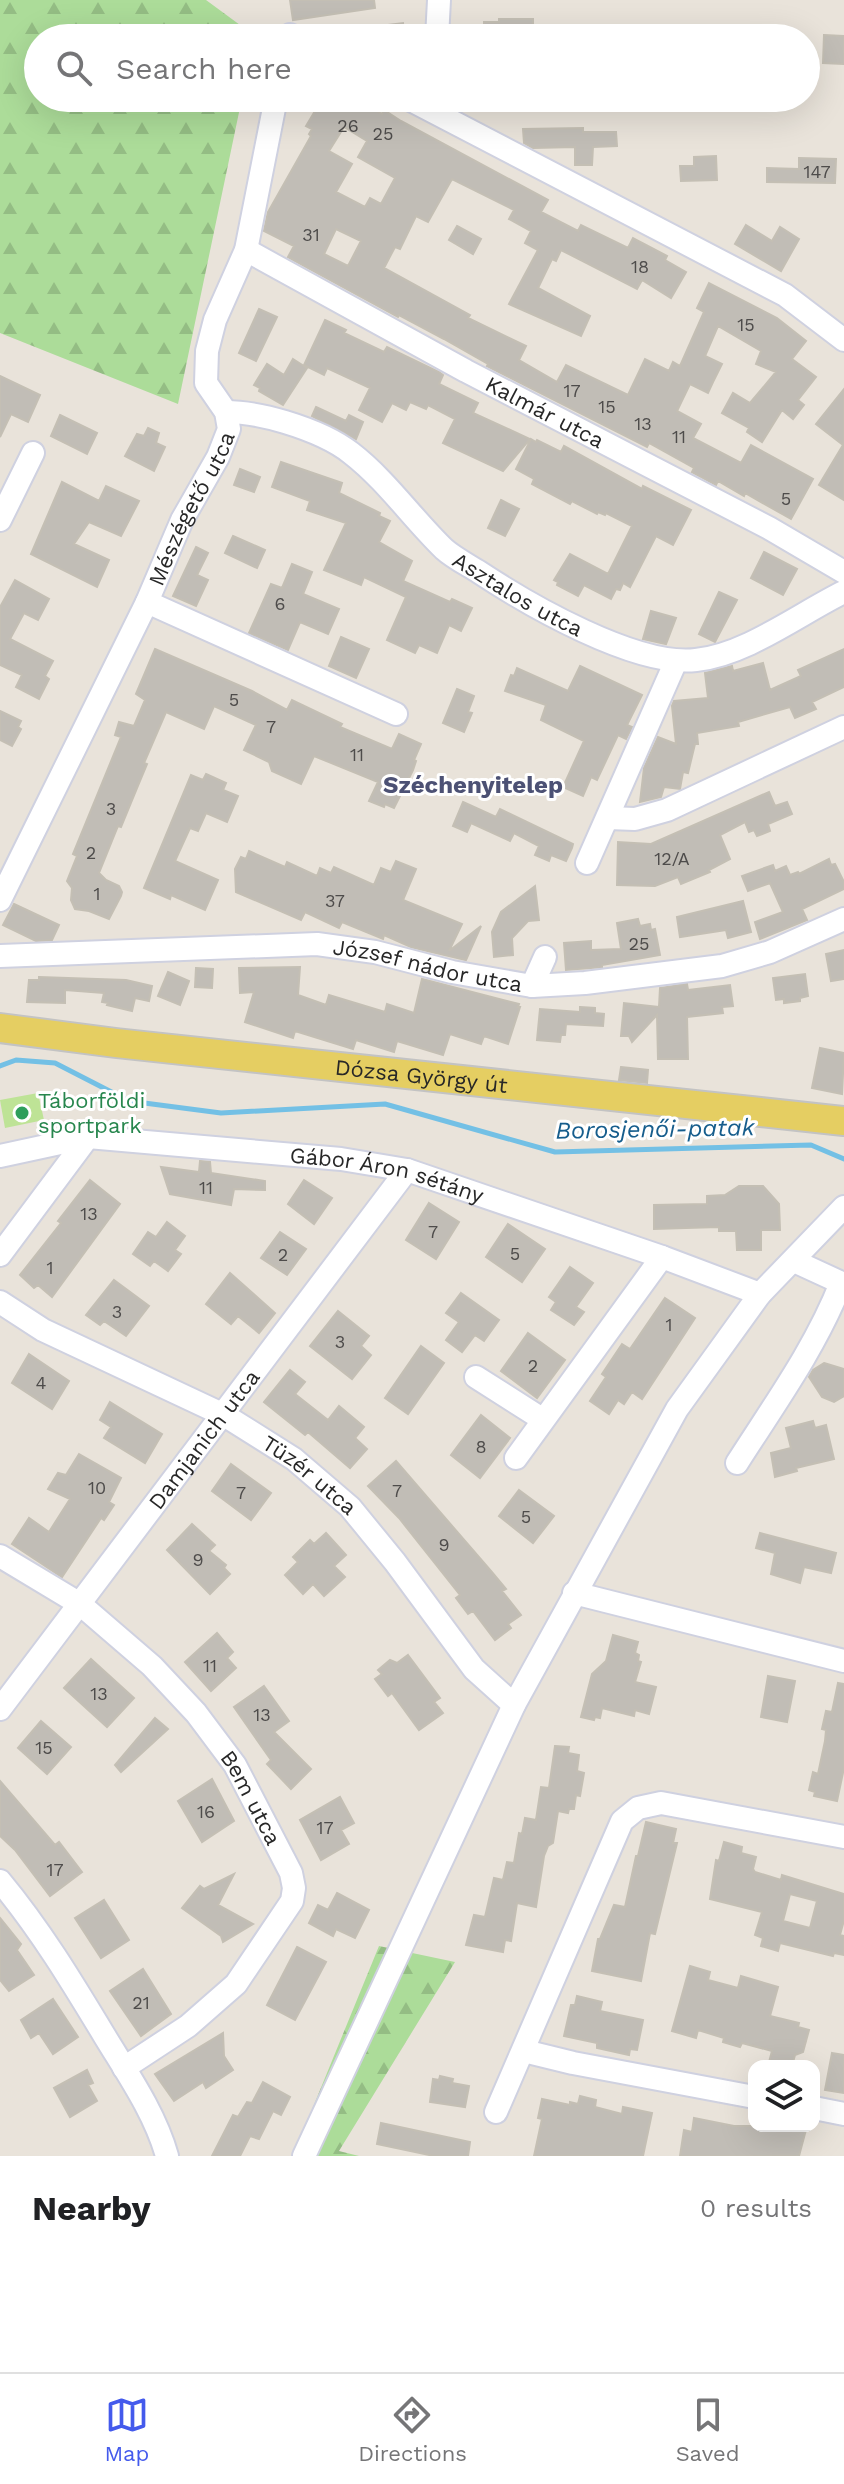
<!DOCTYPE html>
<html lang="en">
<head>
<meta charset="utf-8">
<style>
	:root { --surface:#fff; --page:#f6f6f6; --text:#202124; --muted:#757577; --line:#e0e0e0; --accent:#445aec }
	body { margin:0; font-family:"Work Sans",sans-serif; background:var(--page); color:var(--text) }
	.controls { position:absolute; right:24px; bottom:24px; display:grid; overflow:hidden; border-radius:16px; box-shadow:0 8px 32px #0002 }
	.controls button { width:72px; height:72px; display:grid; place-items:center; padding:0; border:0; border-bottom:2px solid var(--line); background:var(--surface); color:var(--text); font:40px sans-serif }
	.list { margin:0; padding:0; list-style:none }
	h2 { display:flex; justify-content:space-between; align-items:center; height:104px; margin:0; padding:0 32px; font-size:34px }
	h2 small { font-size:26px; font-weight:400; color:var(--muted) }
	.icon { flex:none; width:44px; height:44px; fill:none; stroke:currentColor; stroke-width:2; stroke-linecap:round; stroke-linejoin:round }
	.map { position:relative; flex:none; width:844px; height:2156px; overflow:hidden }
	.search { position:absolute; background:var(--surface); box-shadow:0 8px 32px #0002; left:24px; right:24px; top:24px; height:88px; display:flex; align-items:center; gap:20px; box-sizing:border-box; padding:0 28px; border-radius:44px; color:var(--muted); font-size:30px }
	.sheet { height:216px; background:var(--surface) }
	nav { display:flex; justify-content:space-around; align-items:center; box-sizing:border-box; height:112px; border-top:2px solid var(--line); background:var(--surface); font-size:22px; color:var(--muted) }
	nav a { display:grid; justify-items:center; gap:4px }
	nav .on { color:var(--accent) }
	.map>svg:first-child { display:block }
	.forest { fill:url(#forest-firs) }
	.pitch { fill:#bee396 }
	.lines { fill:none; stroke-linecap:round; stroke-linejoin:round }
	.stream { stroke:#73c0e5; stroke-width:5 }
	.building { fill:#c1bdb6; stroke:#c4bfb4; stroke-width:2; fill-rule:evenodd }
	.minor-casing { stroke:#cfd1e0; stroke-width:26 }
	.major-casing { stroke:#c3c3c3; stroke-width:32 }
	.minor { stroke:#fff; stroke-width:22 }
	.major { stroke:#e5ce62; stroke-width:28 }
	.leisure-dot { fill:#2e9e5b; stroke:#fff; stroke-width:3 }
	.labels { text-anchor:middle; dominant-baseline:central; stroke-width:6; stroke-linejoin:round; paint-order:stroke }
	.number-label { font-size:18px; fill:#4e4c4b }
	.street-label { font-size:22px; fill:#272727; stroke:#fff }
	.leisure-label { font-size:22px; fill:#27864d; stroke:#fff; text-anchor:start }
	.neighbourhood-label { font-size:24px; font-weight:bold; fill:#4c5174; stroke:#fff }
	.water-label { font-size:24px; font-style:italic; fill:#165d8c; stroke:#fff }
</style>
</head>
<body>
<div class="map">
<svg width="844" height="2156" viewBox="0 0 844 2156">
	<defs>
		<pattern id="forest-firs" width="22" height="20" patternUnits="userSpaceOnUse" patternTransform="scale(2)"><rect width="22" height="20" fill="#acdc99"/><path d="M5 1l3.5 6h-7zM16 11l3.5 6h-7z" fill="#94bd84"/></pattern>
	</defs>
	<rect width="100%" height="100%" fill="#e9e3da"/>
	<!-- forest -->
	<path class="forest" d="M0 0H206L255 36V38H38V98H242L178 404 0 333Z
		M379 1946 455 1962 339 2151 359 2156H293Z"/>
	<!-- pitch -->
	<path class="pitch" d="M38 1093 44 1120 5 1128 0 1100Z"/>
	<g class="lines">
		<!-- stream -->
		<path class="stream" d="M0 1066 16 1060 55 1063 129 1101 221 1113 385 1104 555 1152 811 1145 844 1159"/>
	</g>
	<!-- building -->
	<path class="building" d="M290 0H374L375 8 293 20Z
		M499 19H533V38H484V22H499Z
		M403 23 404 38H355L354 29Z
		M824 35 844 36V64L823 63Z
		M292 98H356L382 114 384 110 401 121 548 200 541 212 578 231 581 225 628 248 633 238 667 256 665 260 686 272 671 298 642 280 637 289 561 250 556 261 552 259 538 288 590 316 581 336 509 304 538 250 525 243 531 231 509 219 514 210 452 179 428 222 416 216 400 249 395 247 384 268 470 315 468 318 526 346 519 360 557 382 566 365 628 395 645 359 669 371 673 362 680 366 704 312 697 308 709 283 777 318 806 341 792 359 816 377 798 400 804 405 793 419 782 410 762 442 747 432 749 428 722 413 733 393 750 403 776 372 756 364 761 351 718 326 705 356 722 364 713 382 708 393 690 384 677 411 701 424 693 438 741 463 751 445 813 479 791 519 745 493 744 496 718 481 716 485 692 472 694 468 649 443 647 447 487 366 488 364 444 339 399 315 398 317 288 257 294 246 264 231 268 212 311 136 309 134 312 129 306 126 315 111ZM344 127 367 141 358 157 395 178 381 204 370 198 365 207 336 192 352 164 329 151ZM336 229 361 241 348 266 324 254Z
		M583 128V132H616L617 146 593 147 592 165H575V147L533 148 524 143 523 129Z
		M716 156 717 180 681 181 680 166H694V157Z
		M799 158 836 159 835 183 767 182V168L799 169Z
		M746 225 772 241 780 227 799 239 781 271 735 244Z
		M457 226 481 239 473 254 449 240Z
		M259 309 277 317 256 361 239 353Z
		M325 320 346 330 344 333 384 352 387 347 439 372 443 375 439 384 478 403 473 413 530 439 503 471 443 443 455 419 428 405 426 409 410 402 406 410 392 403 382 422 359 410 370 388 327 368 324 375 304 365Z
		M293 359 307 368 283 405 259 391 260 388 254 385 267 364 284 375Z
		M0 376 40 395 28 422 11 414 0 437Z
		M844 389V500L819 485 843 445 816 424Z
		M316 407 346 421 349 415 363 422 356 439 312 416Z
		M60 415 97 433 87 454 51 436Z
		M148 428 159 433 156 443 165 447 154 471 125 456 137 434 144 436Z
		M531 439 536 442 537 440 561 452 564 446 642 489 643 486 691 510 673 545 656 536 630 587 623 583 620 590 616 589 611 599 584 585 578 596 557 585 558 582 554 580 570 554 608 574 632 526 606 513 605 515 598 512 597 514 572 501 570 504 532 484 534 479 516 469Z
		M281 462 342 483 339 493 380 513 379 516 390 521 379 542 412 561 403 581 450 602 452 599 472 608 461 631 449 625 437 653 419 645 415 653 387 640 406 597 364 577 361 585 324 570 346 523 307 510 310 501 272 487Z
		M240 469 260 477 254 492 234 485Z
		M62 482 99 501 106 486 139 501 121 536 89 522 74 544 109 560 97 587 31 554Z
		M501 500 519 509 505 536 488 528Z
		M233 536 265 550 257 568 225 553Z
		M196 547 208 553 197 575 208 580 196 606 173 596Z
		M764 552 797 569 783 595 751 578Z
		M292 564 312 572 303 594 339 609 328 634 300 622 288 650 249 633 271 584 282 588Z
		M15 580 49 599 38 620 24 613 10 639 53 661 45 676 49 679 39 699 16 687 22 675 0 665V607Z
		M719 592 737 600 715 642 699 634Z
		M651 611 676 618 666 644 643 639Z
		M341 637 369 649 356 678 329 666Z
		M155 649 252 691 287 710 292 700 342 724 340 727 392 749 399 734 421 744 414 760 416 761 413 770 394 808 385 804 384 807 369 801 378 782 314 756 301 784 272 771 269 762 244 750 256 725 214 706 204 729 166 712 144 763 147 764 137 788 121 827 118 826 99 873 106 880 119 886 122 892 121 896 109 919 89 911 75 909 71 900 72 888 67 881 77 856 73 854 121 737 115 735 119 722 134 726 145 700 136 694Z
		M844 649V687L812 702 816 709 795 718 790 707 738 722 739 726 697 733 698 744H695L688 773 683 772 680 789 664 787 661 797 640 802 644 768 658 737 676 744 672 706 674 701 708 698 705 673 732 666 733 671 763 663 770 690 801 676 798 670Z
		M580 666 642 695 627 725 632 727 626 739 618 735 597 780 591 777 583 796 563 787 584 741 541 720 546 705 505 691 511 675 514 676 517 668 568 691Z
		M457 689 474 696 468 712 472 713 464 732 443 723Z
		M0 711 21 721 18 727 21 729 12 746 0 740Z
		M206 774 226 783 223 790 238 796 227 822 206 813 198 831 190 828 175 861 218 880 205 910 171 895 170 899 144 888 191 775 203 780Z
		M769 792 775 806 787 802 792 814 768 824 770 831 757 836 754 830 749 832 745 822 720 835 730 859 709 870 710 872 681 884 678 877 655 886 617 885 618 842 651 844Z
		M463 802 496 817 500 809 573 844 572 848 566 861 551 855 549 861 535 855 539 846 514 833 510 841 471 823 467 832 453 826Z
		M249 851 285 867 287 862 317 876 320 868 331 873 334 867 374 885 381 868 391 872 396 861 416 869 403 900 462 924 449 951 481 926 466 960 411 947 384 935 383 939 342 922 339 928 305 912 301 920 236 892 235 869 241 857 246 859Z
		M829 859 831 865 835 864 844 882V889L802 909 807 920 760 939 755 922 783 912 770 883 748 891 742 876 773 865 775 871 786 866 790 875 798 872 799 874Z
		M535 886 539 920 528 921 512 938 513 955 494 957 492 932 501 912Z
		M743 901 751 932 728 938 726 930 680 937 677 917Z
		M14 904 59 925 52 940 36 941 3 925Z
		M638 919 640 926 650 924 651 930 655 929 660 955 602 965V967L566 970 564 943 591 941V950L621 949 617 923Z
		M844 950V979L831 981 826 954Z
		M300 967 298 995 326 1005 329 995 385 1012 387 1004 414 1013 422 979 519 1004 518 1007H520L508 1044 484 1036 481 1044 450 1034 443 1055 397 1041 394 1052 356 1040 353 1049 295 1031 293 1038 245 1022 254 992 240 993 239 968Z
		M196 968 213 969 212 988 195 987Z
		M168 972 189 981 180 1005 158 996Z
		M805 974 808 996 800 998V1001L784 1003V999L776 1000 773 978Z
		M39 977 126 980 152 986 149 1001 135 998 132 1011 107 1005 108 1003 102 1002 104 993 65 990V1003L27 1002 29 980H39Z
		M687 984 688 990 730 985 733 1006 722 1007 723 1013 687 1017 688 1059H658L657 1015 632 1042 629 1036H621L624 1003 659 1007 660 988Z
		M580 1007 595 1008V1013L604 1014 603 1026 566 1024 565 1035H561L560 1042 537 1040 540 1009 580 1012Z
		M820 1048 844 1053 842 1094 812 1088Z
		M621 1067 648 1070 647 1083 619 1080Z
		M200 1161 210 1162 211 1173 265 1181V1190L234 1189 231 1205 170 1194 161 1167 199 1172Z
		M90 1180 120 1204 52 1297 38 1285 34 1288 20 1275 61 1223 58 1221Z
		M304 1180 332 1198 314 1224 288 1204Z
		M739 1186H763L779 1204 780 1230H761V1250H737L736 1231H719V1227L654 1229V1205L707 1204V1196L725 1195Z
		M429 1203 459 1222 436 1259 406 1240Z
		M167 1222 185 1236 175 1250 181 1254 168 1271 154 1261 150 1266 133 1254 148 1232 156 1237Z
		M508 1224 545 1249 522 1282 486 1257Z
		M280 1232 306 1249 287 1275 261 1258Z
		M570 1267 593 1283 576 1307 584 1312 574 1325 551 1310 556 1302 549 1297Z
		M230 1273 275 1313 259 1333 238 1316 231 1324 206 1304Z
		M114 1280 149 1306 126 1336 104 1321 100 1325 86 1315Z
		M461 1293 499 1320 484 1341 475 1335 462 1352 446 1340 459 1322 446 1313Z
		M665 1298 695 1318 642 1399 632 1392 624 1404 618 1400 609 1414 590 1401 606 1377 602 1374 622 1344 630 1349Z
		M338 1311 369 1336 361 1346 371 1355 352 1379 310 1346Z
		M528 1333 565 1360 537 1398 501 1371Z
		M421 1346 444 1363 408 1414 385 1398Z
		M29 1354 69 1381 52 1409 12 1383Z
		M824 1363 844 1369V1396L834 1402 822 1397 809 1377 813 1370Z
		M290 1370 305 1382 295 1394 328 1420 339 1406 364 1427 355 1438 367 1449 350 1468 308 1432 305 1435 264 1402Z
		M110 1402 162 1434 145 1463 104 1438 111 1427 100 1420Z
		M481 1415 510 1438 480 1478 451 1455Z
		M813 1421 815 1428 826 1425 834 1459 796 1468 797 1471 775 1477 771 1453 791 1448 786 1428Z
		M79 1454 121 1478 109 1502 114 1505 104 1520 101 1518 62 1577 12 1544 29 1518 49 1532 70 1499 48 1489 58 1473 66 1475Z
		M396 1461 491 1571 506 1589 502 1591 521 1615 508 1624 511 1628 495 1640 473 1611 468 1614 456 1598 460 1595 399 1518 368 1486Z
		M231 1464 271 1493 251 1520 212 1491Z
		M519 1490 554 1516 533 1543 499 1516Z
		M192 1524 215 1545 209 1551 226 1565 224 1568 230 1574 210 1594 167 1550Z
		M326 1533 346 1555 334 1566 345 1577 324 1596 313 1584 303 1594 285 1575 298 1562 293 1557 310 1540 314 1544Z
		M760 1533 836 1553 831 1573 804 1567 800 1583 771 1574 775 1553 756 1548Z
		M217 1633 233 1652 227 1658 236 1668 211 1691 185 1662Z
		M613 1635 638 1642 635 1653 639 1655 638 1661 641 1662 635 1682 656 1687 649 1714 635 1710 634 1716 602 1708 600 1718 595 1717 594 1720 581 1717 592 1674 606 1661Z
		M408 1655 440 1698 434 1702 443 1713 419 1730 392 1693 388 1696 375 1679 382 1674 378 1670 390 1660 397 1663Z
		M91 1659 134 1698 107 1727 64 1688Z
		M768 1676 795 1681 787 1722 761 1717Z
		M838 1683 844 1684V1768L837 1801 814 1796 815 1792 809 1790 813 1772 818 1774 825 1741 826 1730 822 1729 826 1711 832 1712Z
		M264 1686 289 1721 274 1732 311 1769 291 1789 267 1764 271 1760 234 1707Z
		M155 1718 168 1729 121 1772 115 1765Z
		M41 1721 71 1747 47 1774 18 1748Z
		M555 1746 569 1747 568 1753 579 1755 577 1771 584 1773 580 1796 576 1795 574 1809H569L568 1813 558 1811 553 1843 548 1846 544 1856 536 1907 517 1903 511 1941 505 1940 503 1952 466 1945 474 1915 485 1917 494 1878 503 1880 507 1862 514 1863 519 1833 522 1834 525 1818 536 1820 541 1787 549 1788Z
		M212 1779 234 1821 202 1842 178 1801Z
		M0 1781 55 1845 59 1842 82 1872 50 1896 15 1850 0 1836Z
		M340 1797 354 1823 341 1830 349 1844 321 1860 300 1820Z
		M646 1822 676 1829 673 1843H677L655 1934 650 1933 641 1981 592 1971 598 1939H600L614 1905 625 1907 636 1856H638Z
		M724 1842 742 1847 741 1853 756 1857 753 1869 755 1872 781 1880 782 1875 844 1894V1920L840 1935 844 1936V1955L834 1953 833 1956 780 1943 778 1951 761 1946 763 1938 755 1935 762 1912 710 1899 716 1860 719 1861ZM790 1894 817 1901 810 1928 783 1921Z
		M234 1874 218 1905 253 1924 223 1942 221 1936 182 1908 200 1886 204 1889Z
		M337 1893 369 1910 355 1938 336 1929 333 1936 309 1923 318 1905 328 1910Z
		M104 1900 129 1940 101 1958 75 1918Z
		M0 1918 21 1944 17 1950 34 1975 9 1991 0 1980Z
		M297 1947 326 1962 295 2020 267 2005Z
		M690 1966 710 1972 708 1980 738 1988 741 1976 778 1987 770 2016 799 2023 798 2027 809 2030 803 2052 795 2055 792 2066H768L772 2051 742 2043 740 2047 723 2042 724 2038 698 2030 696 2038 672 2031Z
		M143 1969 171 2014 141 2036 110 1991Z
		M577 1996 602 2002 600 2011 643 2020 637 2050 630 2049 629 2055 597 2048V2043L564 2036 571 2005H575Z
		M53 1999 78 2037 53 2054 39 2033 31 2038 21 2020Z
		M223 2033 224 2056 233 2070 206 2088 203 2082 174 2101 155 2074Z
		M832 2053 844 2055V2093L825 2090Z
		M87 2070 93 2083 88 2085 97 2101 70 2117 54 2088Z
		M440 2076 453 2079 452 2083 469 2086 465 2107 430 2102 433 2079 439 2080Z
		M263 2082 290 2097 281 2115 273 2111 259 2139 250 2136 240 2156H212L233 2115 238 2117 247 2102 252 2103Z
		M580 2096 596 2100 595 2107 622 2114 623 2107 652 2113 643 2156H534L542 2119 538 2118 542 2099 570 2105V2102L578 2104Z
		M694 2118 734 2126H807L799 2156H680L684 2130 692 2132Z
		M381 2123 470 2142 468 2156H434L377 2144Z"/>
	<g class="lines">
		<defs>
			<g id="minor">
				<path d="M290 38V35L295 38"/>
				<path d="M437 38 439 0"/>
				<path d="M407 98 785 295 844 340"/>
				<path id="s1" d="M246 250 466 371 769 528 844 572"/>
				<path id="s2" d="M226 412C247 412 265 416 285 422 308 429 332 438 351 453 386 480 412 518 444 549 454 558 468 565 479 572 529 605 636 667 696 660 746 655 799 614 844 592"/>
				<path d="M0 520 33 453"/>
				<path d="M147 602 396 714"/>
				<path d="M608 818 635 819 667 810 844 727"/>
				<path d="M587 863 676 661"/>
				<path id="s3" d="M0 900 147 602 182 520 218 457 229 429 226 412 206 383 207 351 215 320 246 250 276 98"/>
				<path id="s4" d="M0 956 317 944 375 952 452 972 532 986 585 983 722 966 770 952 844 919"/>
				<path d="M532 986 545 957"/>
				<path id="s5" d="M0 1156 88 1137 341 1159 407 1170 662 1257 760 1294"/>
				<path d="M0 1255 88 1137"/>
				<path d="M794 1261 844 1284"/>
				<path id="s6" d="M0 1302 43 1330 224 1415 294 1459 350 1507 395 1562 474 1669 514 1705"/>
				<path d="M476 1377 542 1419"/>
				<path d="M516 1458 662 1257"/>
				<path d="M737 1463C774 1405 816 1347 841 1283"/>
				<path id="s7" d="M0 1556 80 1604 152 1666 196 1713 235 1765 291 1873 294 1888 292 1901 236 1984 188 2026 124 2068"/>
				<path d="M574 1593 844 1661"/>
				<path id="s8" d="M0 1709 407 1170"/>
				<path d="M0 1881C40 1929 72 1982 104 2035 127 2073 155 2113 167 2156"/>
				<path d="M524 2051 573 2063 754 2097"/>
				<path d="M814 2108 844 2114"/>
				<path d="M496 2112 622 1821 638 1808 661 1803 844 1837"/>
				<path d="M304 2156 514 1705 677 1409 760 1294 844 1207"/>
			</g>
			<g id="major">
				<path id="s9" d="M0 1028 116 1043 844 1121"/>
			</g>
		</defs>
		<!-- minor casing -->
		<use href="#minor" class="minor-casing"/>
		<!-- major casing -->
		<use href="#major" class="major-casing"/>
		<!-- minor -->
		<use href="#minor" class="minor"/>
		<!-- major -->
		<use href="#major" class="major"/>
	</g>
	<!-- markers -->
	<circle class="leisure-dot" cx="22" cy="1113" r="8"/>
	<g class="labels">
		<!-- number labels -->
		<g class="number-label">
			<text x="348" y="125">26</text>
			<text x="383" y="133">25</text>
			<text x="817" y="171">147</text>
			<text x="311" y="234">31</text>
			<text x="640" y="266">18</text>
			<text x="746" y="324">15</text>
			<text x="572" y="390">17</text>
			<text x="607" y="406">15</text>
			<text x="643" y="423">13</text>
			<text x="679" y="436">11</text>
			<text x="786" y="498">5</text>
			<text x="280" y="603">6</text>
			<text x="234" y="699">5</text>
			<text x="271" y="726">7</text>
			<text x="357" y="754">11</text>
			<text x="111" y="808">3</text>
			<text x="91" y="852">2</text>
			<text x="672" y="858">12/A</text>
			<text x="97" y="893">1</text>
			<text x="335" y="900">37</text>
			<text x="639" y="943">25</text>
			<text x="206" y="1187">11</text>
			<text x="89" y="1213">13</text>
			<text x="433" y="1231">7</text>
			<text x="515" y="1253">5</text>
			<text x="283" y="1254">2</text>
			<text x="50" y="1267">1</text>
			<text x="117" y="1311">3</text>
			<text x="669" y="1324">1</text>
			<text x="340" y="1341">3</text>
			<text x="533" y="1365">2</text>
			<text x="41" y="1382">4</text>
			<text x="481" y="1446">8</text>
			<text x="97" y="1487">10</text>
			<text x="397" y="1490">7</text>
			<text x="241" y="1492">7</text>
			<text x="526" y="1516">5</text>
			<text x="444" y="1544">9</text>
			<text x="198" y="1559">9</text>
			<text x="210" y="1665">11</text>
			<text x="99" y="1693">13</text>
			<text x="262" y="1714">13</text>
			<text x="44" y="1747">15</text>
			<text x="206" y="1811">16</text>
			<text x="325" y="1827">17</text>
			<text x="55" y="1869">17</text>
			<text x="141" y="2002">21</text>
		</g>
		<!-- street labels -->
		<g class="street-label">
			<text stroke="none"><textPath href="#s1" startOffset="340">Kalmár utca</textPath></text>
			<text stroke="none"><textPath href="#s3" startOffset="436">Mészégető utca</textPath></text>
			<text stroke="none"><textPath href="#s2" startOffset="354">Asztalos utca</textPath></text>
			<text stroke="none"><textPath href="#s4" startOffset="430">József nádor utca</textPath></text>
			<text stroke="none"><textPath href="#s9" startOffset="424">Dózsa György út</textPath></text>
			<text stroke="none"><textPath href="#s5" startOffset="392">Gábor Áron sétány</textPath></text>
			<text stroke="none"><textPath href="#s8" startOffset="338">Damjanich utca</textPath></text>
			<text stroke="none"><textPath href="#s6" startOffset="356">Tüzér utca</textPath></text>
			<text stroke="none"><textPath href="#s7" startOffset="354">Bem utca</textPath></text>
		</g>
		<!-- leisure labels -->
		<g class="leisure-label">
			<text x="38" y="1100">Táborföldi<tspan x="38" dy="25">sportpark</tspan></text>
		</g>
		<!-- neighbourhood labels -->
		<g class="neighbourhood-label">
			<text x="473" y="785">Széchenyitelep</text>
		</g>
		<!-- water labels -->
		<g class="water-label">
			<text transform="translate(655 1129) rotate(-1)">Borosjenői-patak</text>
		</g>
	</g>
</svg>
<div class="controls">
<button><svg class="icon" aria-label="layers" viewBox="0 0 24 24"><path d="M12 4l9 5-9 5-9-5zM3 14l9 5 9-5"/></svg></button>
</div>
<div class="search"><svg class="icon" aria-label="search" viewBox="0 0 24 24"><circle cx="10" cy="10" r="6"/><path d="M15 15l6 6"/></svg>Search here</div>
</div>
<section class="sheet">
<h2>Nearby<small>0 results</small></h2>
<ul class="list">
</ul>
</section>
<nav>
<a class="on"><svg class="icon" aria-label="map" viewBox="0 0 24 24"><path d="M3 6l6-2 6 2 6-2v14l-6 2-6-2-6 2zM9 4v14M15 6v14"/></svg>Map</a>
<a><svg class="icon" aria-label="directions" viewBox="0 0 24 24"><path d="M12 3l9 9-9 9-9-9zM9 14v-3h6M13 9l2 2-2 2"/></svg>Directions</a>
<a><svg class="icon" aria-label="saved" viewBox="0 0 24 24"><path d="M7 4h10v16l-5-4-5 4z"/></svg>Saved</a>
</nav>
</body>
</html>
